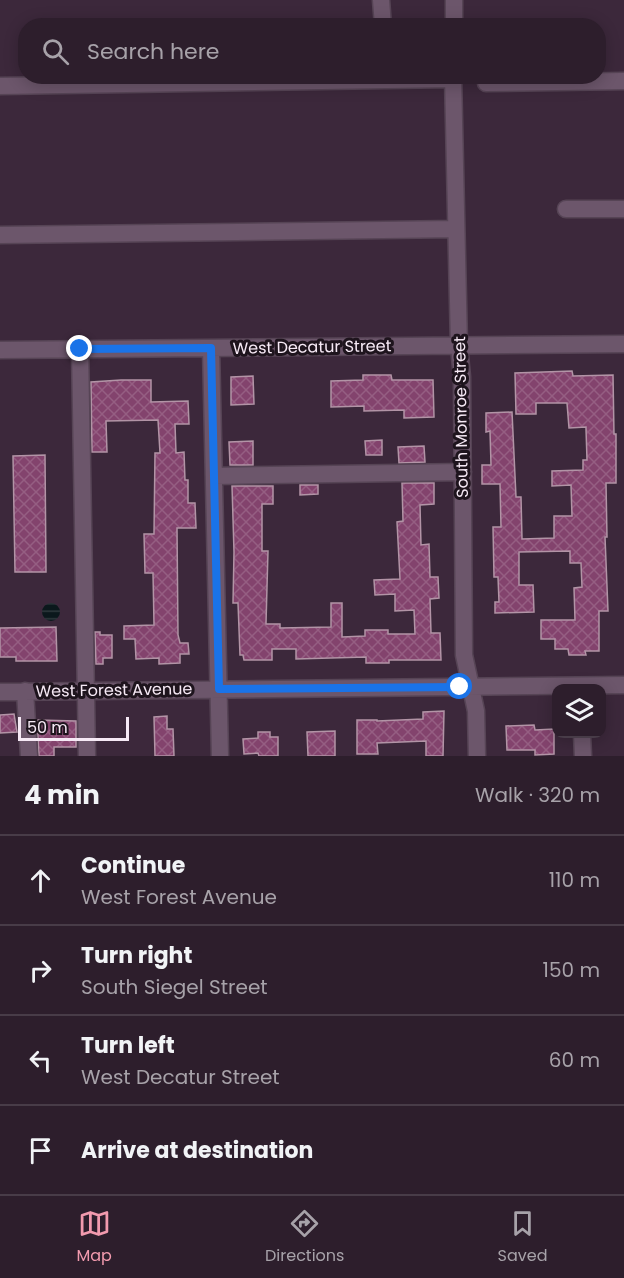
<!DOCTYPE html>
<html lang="en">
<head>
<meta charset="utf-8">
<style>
	:root { --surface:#2d1e2c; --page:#352734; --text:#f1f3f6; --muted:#a7a2a9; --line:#483c48; --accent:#f29aae }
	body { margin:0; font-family:Poppins,sans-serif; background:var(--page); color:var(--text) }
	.controls { position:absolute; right:18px; bottom:18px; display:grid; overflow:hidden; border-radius:12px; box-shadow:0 3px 15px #0003 }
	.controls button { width:54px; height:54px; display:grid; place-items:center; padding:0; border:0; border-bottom:2px solid var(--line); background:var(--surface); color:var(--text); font:30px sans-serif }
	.scale { position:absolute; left:18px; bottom:15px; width:111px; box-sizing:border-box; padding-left:6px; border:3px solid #f6e9f5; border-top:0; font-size:16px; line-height:21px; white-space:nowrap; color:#f6e9f5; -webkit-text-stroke:4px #1e141d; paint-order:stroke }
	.stop { position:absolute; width:18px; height:18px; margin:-14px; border:4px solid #1a73e8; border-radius:50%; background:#fff }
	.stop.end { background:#1a73e8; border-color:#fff; box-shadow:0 2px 6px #0008 }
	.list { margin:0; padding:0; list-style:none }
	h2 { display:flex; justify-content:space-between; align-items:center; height:78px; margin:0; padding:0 24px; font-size:26px }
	h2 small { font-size:20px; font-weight:400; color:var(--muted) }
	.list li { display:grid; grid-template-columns:39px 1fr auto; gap:18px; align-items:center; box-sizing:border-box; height:90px; padding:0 24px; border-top:2px solid var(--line) }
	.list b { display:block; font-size:22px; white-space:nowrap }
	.list p { margin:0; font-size:20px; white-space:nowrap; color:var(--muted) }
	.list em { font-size:20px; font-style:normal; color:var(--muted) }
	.icon { flex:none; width:33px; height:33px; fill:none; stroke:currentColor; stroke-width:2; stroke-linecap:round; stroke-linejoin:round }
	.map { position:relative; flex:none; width:624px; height:756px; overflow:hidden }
	.search { position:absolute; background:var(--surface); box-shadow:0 3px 15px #0003; left:18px; right:18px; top:18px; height:66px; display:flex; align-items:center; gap:15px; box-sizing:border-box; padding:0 21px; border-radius:24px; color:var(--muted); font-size:22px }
	.sheet { height:438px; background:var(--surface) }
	nav { display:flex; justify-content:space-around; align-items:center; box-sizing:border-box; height:84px; border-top:2px solid var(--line); background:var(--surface); font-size:16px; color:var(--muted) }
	nav a { display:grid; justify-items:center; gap:3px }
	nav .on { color:var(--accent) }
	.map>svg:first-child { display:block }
	.water { fill:url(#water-rules) }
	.building { fill:url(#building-cross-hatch); stroke:#b294a6; stroke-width:1.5 }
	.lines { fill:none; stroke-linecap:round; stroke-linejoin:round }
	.minor-casing { stroke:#564455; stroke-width:19 }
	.minor { stroke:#6c566b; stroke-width:16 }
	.route { stroke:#1a73e8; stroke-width:8 }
	.labels { text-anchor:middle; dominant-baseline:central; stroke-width:6; stroke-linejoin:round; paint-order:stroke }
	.street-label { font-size:16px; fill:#f6e9f5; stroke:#1e141d }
</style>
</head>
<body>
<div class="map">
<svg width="624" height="756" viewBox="0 0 624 756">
	<defs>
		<pattern id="water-rules" width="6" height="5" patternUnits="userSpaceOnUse" patternTransform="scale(1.5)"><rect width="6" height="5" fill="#0b181c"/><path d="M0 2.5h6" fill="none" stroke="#2f3a3e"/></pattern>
		<pattern id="building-cross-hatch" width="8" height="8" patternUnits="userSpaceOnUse" patternTransform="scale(1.5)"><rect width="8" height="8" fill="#83436d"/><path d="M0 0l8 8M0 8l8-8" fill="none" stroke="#955e82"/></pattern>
	</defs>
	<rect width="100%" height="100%" fill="#3c283b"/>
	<!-- water -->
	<path class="water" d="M42 612a9 9 0 1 1 18 0a9 9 0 1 1-18 0Z"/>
	<!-- building -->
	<path class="building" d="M572 371 573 376 613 375 614 434H616V483H606L607 537H605L608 611H599V651H585L586 655H569L568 649H555V639H541V620H575L574 588 582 587 581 563H570V551L519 552V585H533L534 612 495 613V602H499L498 577H494L493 527H501L500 484H482V465H491L490 431 486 432V413L512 412 516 497H521L522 539 554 538V516H572L571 485 552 486V471L583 470V460H587L586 429V427L569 428 567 403H536V414H516L515 373Z
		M363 375H391L392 380H433L434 417 404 418V410L364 411V406L331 407V381L363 380Z
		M253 376 254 404 231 405V377Z
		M121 380H151V402L188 401 189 424H175L176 453 184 452 185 480H188V503H195L196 528H177L178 635 180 643H188L189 654H180V663L159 664V658L136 659 135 639H124V626L154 625 153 573H145L144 534H154L155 453H160L158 420 106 421 107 452H92L91 382Z
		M382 440V455H366L365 441Z
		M253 441V465H230L229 442Z
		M424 446 425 462 399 463 398 447Z
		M45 455 46 572H15L13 456Z
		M402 483H434V504L420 505 421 545 429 544 430 577H438L439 598 430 599 431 633H440L441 660H389V663H366V657L296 659V649H272V660H244L243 655H240L238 603H233L234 552 232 486H273V504H262V551H268L266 624H280V628L331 627V603H342V637L365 636V630H388V634H415L414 610 395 611V594L375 595 374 580 400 579 397 522 403 521Z
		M300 485H318V494L300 495Z
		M56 627 57 661H16V657H0V628Z
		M95 632H100V635H112V658H103V664H96Z
		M444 711 443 756H426V741L377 743 378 754H357V720H377V721L423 719V712Z
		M14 714 17 732 0 733V715Z
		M167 716V729H173L174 756H155L154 717Z
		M37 720 76 721V747H54V756H39Z
		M534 725 535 730 554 729V754L535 755V750H507L506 726Z
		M335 731V756H308L307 732Z
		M258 732H270V737H278V756H259L258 753 244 754 243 739 258 738Z"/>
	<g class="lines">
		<defs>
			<path id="minor" d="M381 0 383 26
				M454 26V0
				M453 76 459 346 462 377 464 655 476 711 477 756
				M486 83 624 81
				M0 86 453 79
				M566 209H624
				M0 235 456 229
				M211 348 220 756
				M80 349 87 756
				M0 350 624 344
				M214 476 463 472
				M25 691 29 756
				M0 692 624 685
				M582 734 583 756"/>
		</defs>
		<!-- minor casing -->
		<use href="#minor" class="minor-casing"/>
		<!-- minor -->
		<use href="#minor" class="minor"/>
	</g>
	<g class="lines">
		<!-- route -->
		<path class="route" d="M80 349 211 348 219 689 460 687"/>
	</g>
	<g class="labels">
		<!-- street labels -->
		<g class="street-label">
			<text transform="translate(312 347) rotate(-1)">West Decatur Street</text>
			<text transform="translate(461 417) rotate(-91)">South Monroe Street</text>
			<text transform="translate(114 690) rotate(-1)">West Forest Avenue</text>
		</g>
	</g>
</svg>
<div class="controls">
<button><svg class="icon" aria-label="layers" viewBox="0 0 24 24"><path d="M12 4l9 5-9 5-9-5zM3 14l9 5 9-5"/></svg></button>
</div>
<div class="scale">50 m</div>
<div class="stop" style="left:460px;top:687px"></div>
<div class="stop end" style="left:80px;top:349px"></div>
<div class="search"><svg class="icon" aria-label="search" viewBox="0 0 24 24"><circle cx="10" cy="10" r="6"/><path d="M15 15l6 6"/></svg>Search here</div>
</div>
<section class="sheet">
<h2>4 min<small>Walk · 320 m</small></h2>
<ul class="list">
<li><svg class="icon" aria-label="ahead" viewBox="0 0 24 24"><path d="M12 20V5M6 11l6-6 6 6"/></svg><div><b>Continue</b><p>West Forest Avenue</p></div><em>110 m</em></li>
<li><svg class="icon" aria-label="right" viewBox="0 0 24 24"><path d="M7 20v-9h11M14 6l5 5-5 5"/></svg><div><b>Turn right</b><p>South Siegel Street</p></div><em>150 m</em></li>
<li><svg class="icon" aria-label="left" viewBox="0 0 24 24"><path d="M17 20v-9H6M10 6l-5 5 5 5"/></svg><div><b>Turn left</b><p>West Decatur Street</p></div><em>60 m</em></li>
<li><svg class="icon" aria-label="arrive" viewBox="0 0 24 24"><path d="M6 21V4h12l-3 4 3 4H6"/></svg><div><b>Arrive at destination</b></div></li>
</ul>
</section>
<nav>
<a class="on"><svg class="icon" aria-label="map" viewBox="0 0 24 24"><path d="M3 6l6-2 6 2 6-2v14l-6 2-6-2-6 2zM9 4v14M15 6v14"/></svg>Map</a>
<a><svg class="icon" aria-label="directions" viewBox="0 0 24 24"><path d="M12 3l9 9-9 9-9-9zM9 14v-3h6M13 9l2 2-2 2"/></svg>Directions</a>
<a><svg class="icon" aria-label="saved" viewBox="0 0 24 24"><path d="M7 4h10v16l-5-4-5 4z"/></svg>Saved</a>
</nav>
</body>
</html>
